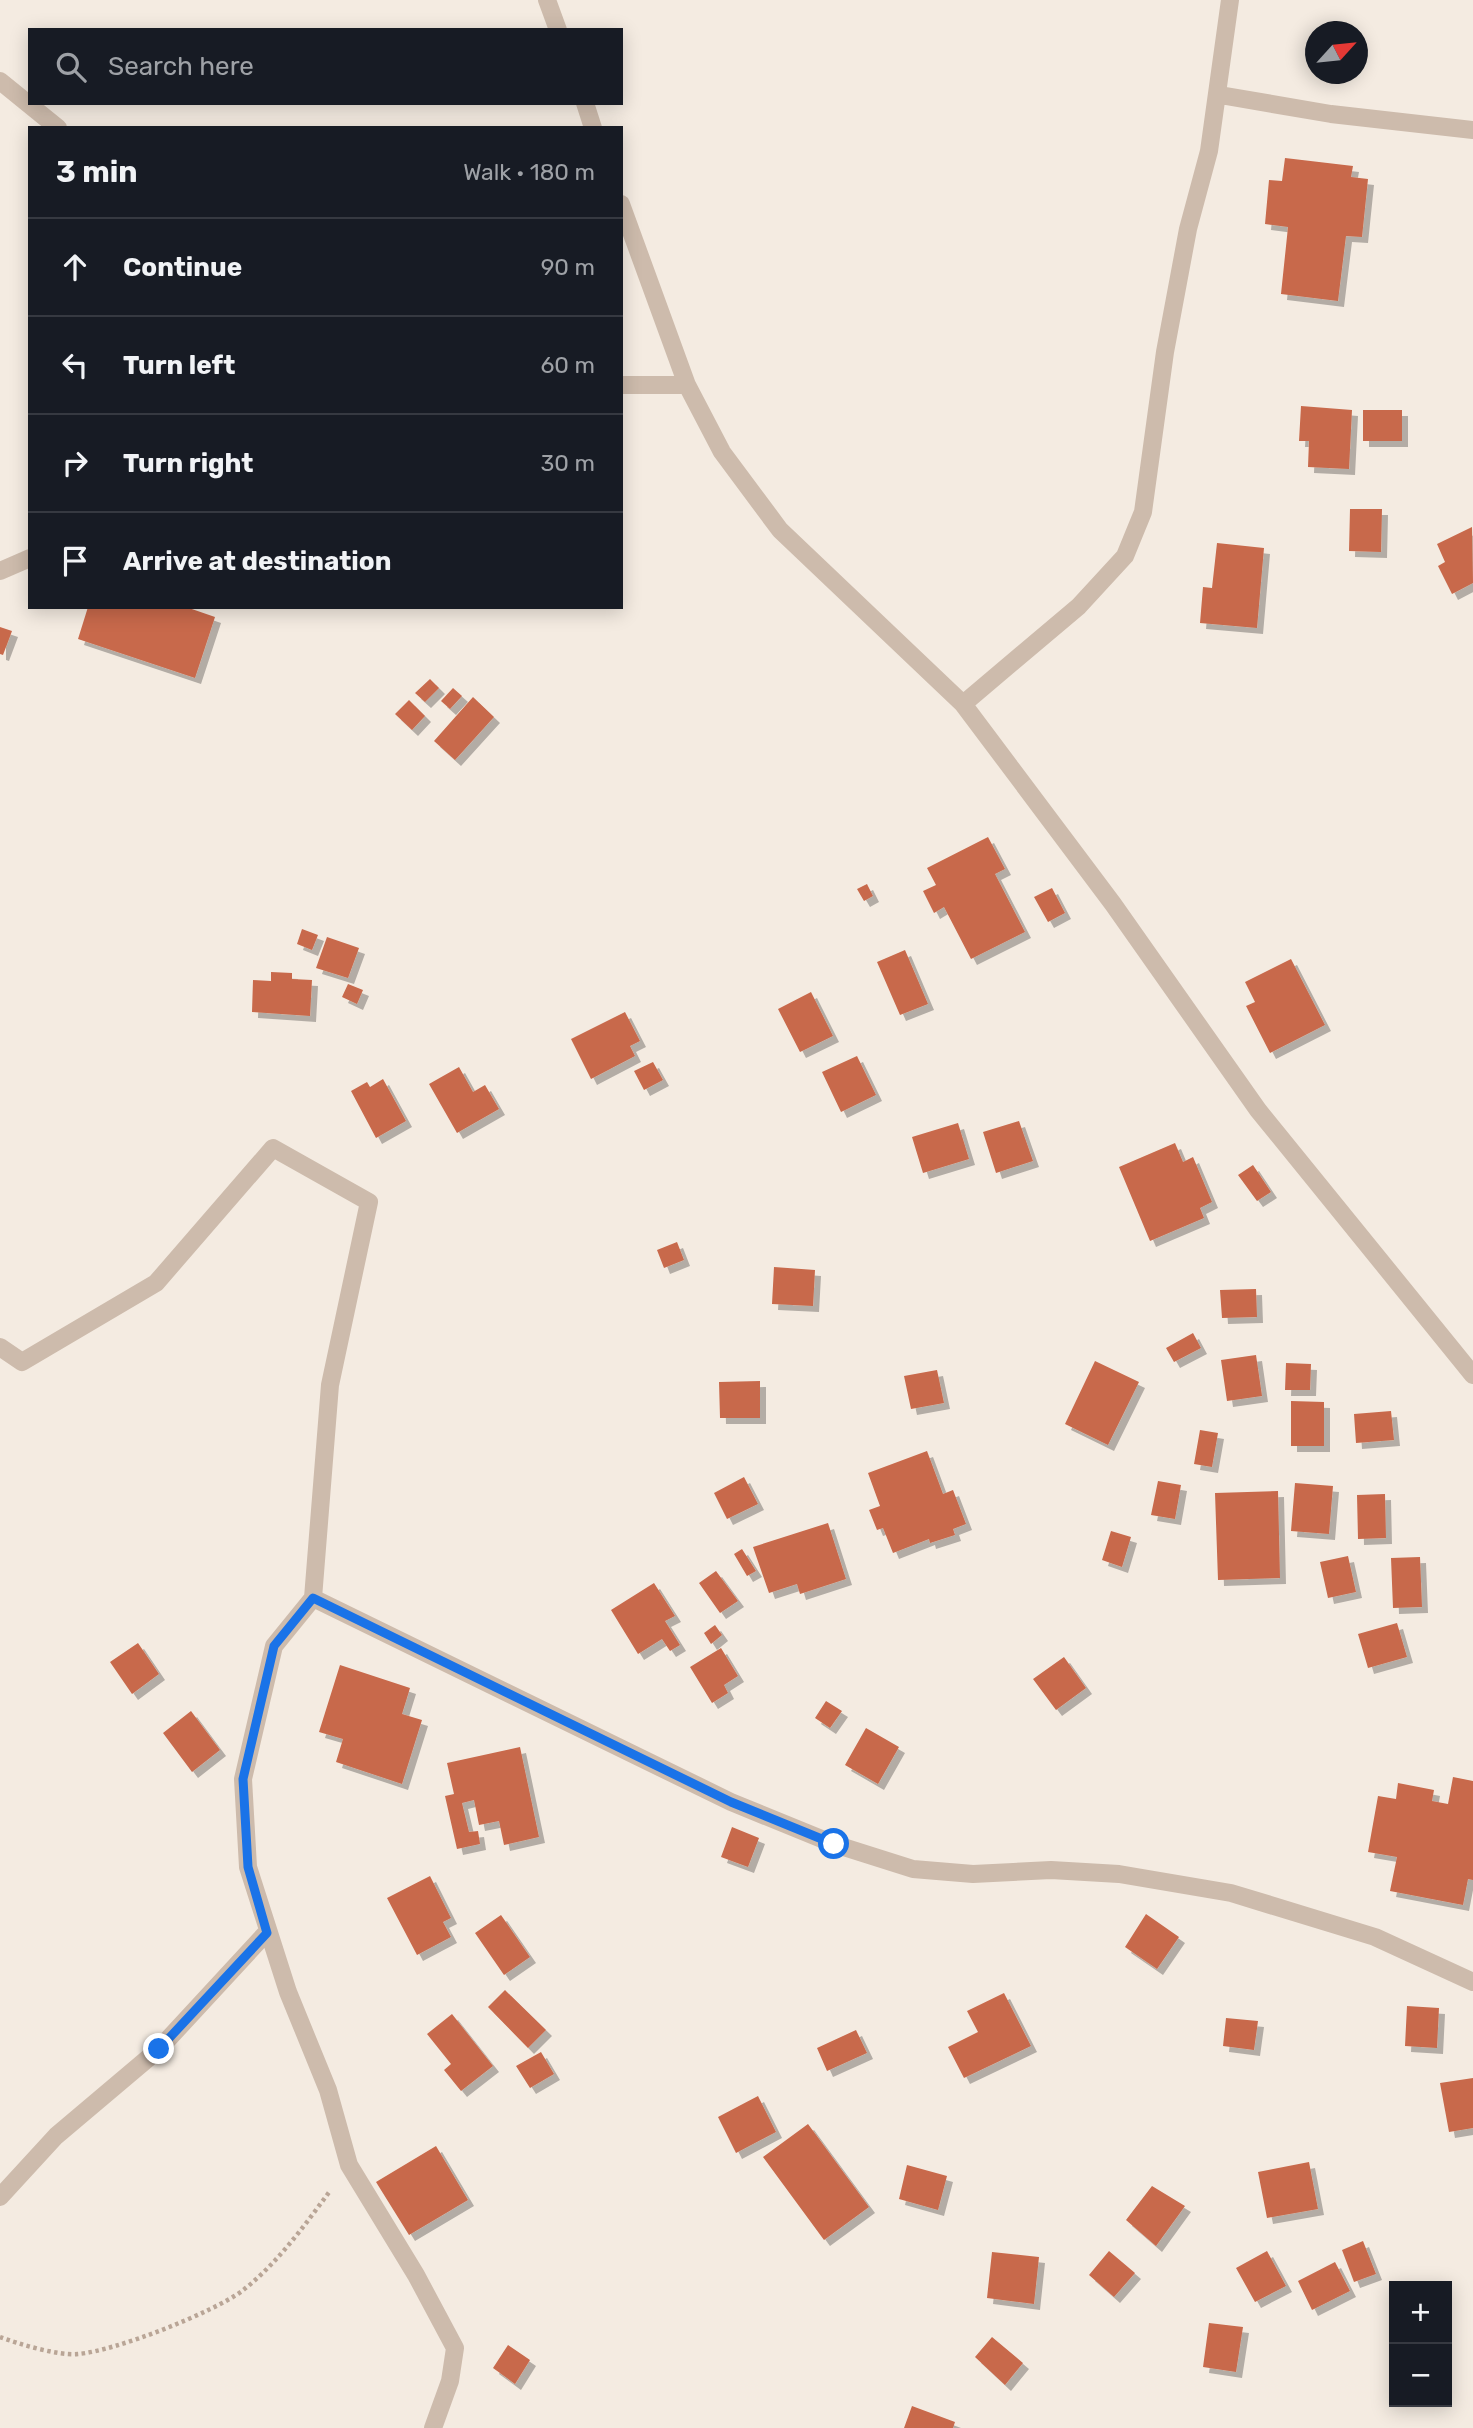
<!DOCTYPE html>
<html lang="en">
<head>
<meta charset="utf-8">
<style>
	:root { --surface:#171b24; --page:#242831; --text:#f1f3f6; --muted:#9ea1a6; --line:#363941 }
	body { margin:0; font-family:Rubik,sans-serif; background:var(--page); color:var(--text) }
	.controls { position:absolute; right:21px; bottom:21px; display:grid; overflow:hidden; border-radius:0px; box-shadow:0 4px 18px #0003 }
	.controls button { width:63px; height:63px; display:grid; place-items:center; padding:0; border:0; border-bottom:2px solid var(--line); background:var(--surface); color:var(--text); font:35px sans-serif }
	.compass { position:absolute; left:1305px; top:21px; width:63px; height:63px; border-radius:50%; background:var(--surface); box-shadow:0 4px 18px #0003; rotate:63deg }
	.stop { position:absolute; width:21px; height:21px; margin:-16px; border:5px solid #1a73e8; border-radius:50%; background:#fff }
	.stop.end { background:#1a73e8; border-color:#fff; box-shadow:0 2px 7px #0008 }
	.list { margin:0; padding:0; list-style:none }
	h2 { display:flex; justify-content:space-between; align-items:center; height:91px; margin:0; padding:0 28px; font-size:30px }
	h2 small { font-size:23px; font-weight:400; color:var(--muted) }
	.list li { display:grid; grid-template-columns:46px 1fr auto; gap:21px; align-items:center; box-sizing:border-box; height:98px; padding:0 28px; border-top:2px solid var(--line) }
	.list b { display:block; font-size:26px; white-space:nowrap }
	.list em { font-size:23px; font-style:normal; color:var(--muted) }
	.icon { flex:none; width:38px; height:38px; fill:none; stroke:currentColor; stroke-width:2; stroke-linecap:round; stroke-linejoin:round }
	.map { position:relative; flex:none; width:1473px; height:2428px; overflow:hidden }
	.search { position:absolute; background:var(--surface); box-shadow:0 4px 18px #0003; left:28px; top:28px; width:595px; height:77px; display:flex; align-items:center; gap:18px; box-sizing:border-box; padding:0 24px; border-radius:0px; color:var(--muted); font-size:26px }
	.panel { position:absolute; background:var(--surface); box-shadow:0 4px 18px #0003; left:28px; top:126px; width:595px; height:483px; border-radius:0px }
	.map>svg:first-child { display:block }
	.building { fill:#c8694b; filter:url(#shadow) }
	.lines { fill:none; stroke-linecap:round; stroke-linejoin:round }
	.path { stroke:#b9a596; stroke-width:4.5; stroke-dasharray:3.5 3.5; stroke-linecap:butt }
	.minor { stroke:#cdbbac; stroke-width:18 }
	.route { stroke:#1a73e8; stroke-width:9 }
</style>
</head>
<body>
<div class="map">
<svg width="1473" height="2428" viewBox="0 0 1473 2428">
	<defs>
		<filter id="shadow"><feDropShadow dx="6" dy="6" stdDeviation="0" flood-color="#0004"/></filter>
	</defs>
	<rect width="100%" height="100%" fill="#f4ebe1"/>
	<!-- building -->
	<path class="building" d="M1285 158 1353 166 1351 177 1368 179 1362 237 1346 236 1338 301 1281 294 1288 227 1265 224 1269 180 1282 181Z
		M1301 406 1352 410 1349 469 1308 467 1309 441H1299Z
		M1363 410H1402V441H1363Z
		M1350 509H1382L1381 552 1349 551Z
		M1472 527 1473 583 1452 594 1438 566 1445 562 1437 544Z
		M1217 543 1264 548 1257 628 1200 623 1203 587 1212 588Z
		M88 607H186L215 617 195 678 78 639Z
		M0 627 12 631 3 655 0 654Z
		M430 679 439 688 425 702 415 693Z
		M453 688 462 696 450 709 441 701Z
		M473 697 494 717 455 760 434 741Z
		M409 700 425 716 412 730 395 714Z
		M988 837 1005 869 995 874 1025 932 971 959 944 907 934 913 923 891 936 885 927 868Z
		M867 884 873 896 864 901 857 889Z
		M1052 888 1065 913 1048 922 1034 897Z
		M302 929 318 935 312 950 297 944Z
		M327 937 359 948 348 978 316 968Z
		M905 950 928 1004 900 1015 877 962Z
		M1291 959 1325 1025 1270 1053 1246 1006 1255 1002 1245 982Z
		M271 972 292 973V979L312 980 310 1016 252 1012 253 980 271 981Z
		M348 984 363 990 357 1004 342 997Z
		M811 992 833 1036 800 1052 778 1009Z
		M625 1012 640 1041 630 1046 635 1056 591 1079 571 1039Z
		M857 1056 876 1095 841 1112 822 1072Z
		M653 1062 663 1080 644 1090 634 1071Z
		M459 1067 473 1092 485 1085 499 1109 457 1133 429 1084Z
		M383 1079 406 1121 376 1138 351 1091 367 1082 370 1087Z
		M1019 1121 1033 1161 996 1173 983 1132Z
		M958 1123 969 1159 923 1173 912 1137Z
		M1175 1143 1183 1162 1193 1157 1212 1202 1200 1208 1204 1218 1150 1241 1119 1167Z
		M1253 1165 1271 1192 1257 1201 1238 1175Z
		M677 1242 684 1260 664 1268 657 1250Z
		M774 1267 815 1270 813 1306 772 1304Z
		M1256 1289 1257 1317 1222 1318 1220 1290Z
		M1193 1333 1201 1348 1174 1362 1166 1348Z
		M1256 1355 1262 1396 1227 1401 1221 1360Z
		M1095 1361 1139 1382 1108 1445 1065 1424Z
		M1286 1363 1311 1364 1310 1390H1285Z
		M937 1370 944 1403 911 1409 904 1376Z
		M760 1381V1418H720L719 1382Z
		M1291 1401 1324 1402V1446H1291Z
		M1391 1411 1394 1440 1356 1443 1354 1414Z
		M1200 1430 1218 1433 1212 1467 1194 1464Z
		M927 1451 943 1494 953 1490 966 1524 953 1529 955 1535 930 1543 929 1539 893 1553 883 1528 877 1530 869 1510 880 1506 868 1473Z
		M744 1477 758 1504 727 1519 714 1493Z
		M1158 1481 1181 1485 1175 1519 1151 1515Z
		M1295 1483 1333 1486 1329 1534 1291 1531Z
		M1278 1491 1280 1578 1218 1580 1215 1493Z
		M1385 1494 1386 1538 1358 1539 1357 1495Z
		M828 1523 846 1579 800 1594 797 1584 769 1593 753 1547Z
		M1111 1531 1131 1537 1122 1567 1102 1560Z
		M742 1549 756 1571 747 1576 734 1554Z
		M1348 1556 1356 1592 1328 1598 1320 1562Z
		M1420 1557 1422 1607 1393 1608 1391 1558Z
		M716 1571 738 1601 720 1613 699 1583Z
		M654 1583 675 1616 665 1621 680 1645 670 1651 662 1639 638 1654 611 1610Z
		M1397 1623 1407 1657 1368 1668 1358 1634Z
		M715 1625 722 1635 711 1644 704 1633Z
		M138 1643 159 1674 132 1694 110 1662Z
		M721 1648 738 1676 724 1685 728 1693 712 1703 690 1667Z
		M1064 1657 1086 1688 1056 1710 1033 1679Z
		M340 1665 410 1688 402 1714 422 1720 402 1784 336 1762 343 1739 319 1732Z
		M826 1701 842 1711 830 1728 815 1718Z
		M191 1711 220 1750 192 1772 163 1733Z
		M866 1728 899 1747 878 1784 845 1765Z
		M520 1747 539 1837 504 1845 499 1821 479 1825 474 1800 462 1803 469 1832 478 1831 480 1844 457 1849 445 1796 454 1794 447 1763Z
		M1453 1777 1473 1781V1880L1468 1879 1463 1905 1390 1891 1397 1857 1368 1852 1378 1796 1396 1799 1398 1783 1434 1790 1432 1801 1448 1804Z
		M732 1827 759 1838 748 1867 721 1857Z
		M430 1876 451 1918 443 1922 451 1937 417 1955 387 1898Z
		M1146 1914 1179 1937 1157 1969 1125 1947Z
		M501 1915 530 1957 504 1975 475 1933Z
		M505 1990 546 2030 528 2048 488 2007Z
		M1004 1993 1031 2046 964 2078 948 2047 978 2032 967 2011Z
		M1407 2006 1439 2008 1437 2048 1405 2046Z
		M452 2014 493 2066 461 2091 444 2070 451 2064 427 2034Z
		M1226 2018 1258 2021 1254 2050 1223 2046Z
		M856 2030 867 2053 827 2071 817 2048Z
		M541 2052 554 2074 530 2088 516 2066Z
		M1473 2078V2128L1449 2132 1440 2083Z
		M758 2096 776 2132 736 2153 718 2117Z
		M808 2124 869 2207 824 2240 763 2157Z
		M436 2146 468 2200 409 2235 376 2182Z
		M1309 2162 1318 2209 1267 2218 1258 2172Z
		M907 2165 947 2176 938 2210 899 2199Z
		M1152 2186 1185 2206 1156 2246 1126 2220Z
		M1363 2241 1376 2274 1354 2282 1342 2250Z
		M1109 2251 1135 2273 1114 2297 1089 2275Z
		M1267 2251 1286 2286 1255 2302 1236 2268Z
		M992 2252 1039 2257 1034 2304 987 2298Z
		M1335 2262 1350 2291 1312 2310 1298 2281Z
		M1209 2323 1243 2327 1236 2372 1203 2367Z
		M992 2337 1023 2363 1005 2385 975 2357Z
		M508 2345 530 2360 515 2384 493 2368Z
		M912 2406 955 2422 953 2428H904Z"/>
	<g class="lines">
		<!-- path -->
		<path class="path" d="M0 2337C19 2344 58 2356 78 2354 115 2351 212 2313 242 2291 277 2264 304 2226 330 2191"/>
		<!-- minor -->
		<path class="minor" d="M547 0 558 30
			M0 81 58 128
			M1220 95 1331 114 1473 130
			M585 103 593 128
			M621 204 687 385 722 452 780 530 963 704 1113 904 1258 1110 1473 1375
			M621 385H687
			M0 571 30 558
			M963 704 1079 606 1125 556 1143 512 1165 352 1188 229 1209 151 1230 0
			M0 1347 22 1362 156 1283 273 1148 369 1202 330 1385 313 1598 274 1646 243 1779 248 1867 288 1992 328 2090 349 2165 416 2275 455 2348 450 2381 433 2428
			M313 1598 731 1802 834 1844 913 1869 973 1874 1051 1870 1119 1874 1231 1893 1375 1937 1473 1982
			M0 2197 56 2136 159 2049 267 1932"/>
	</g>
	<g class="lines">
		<!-- route -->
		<path class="route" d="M159 2049 267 1933 248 1867 243 1779 274 1646 313 1598 731 1802 834 1844"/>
	</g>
</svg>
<div class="controls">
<button>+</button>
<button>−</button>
</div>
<svg class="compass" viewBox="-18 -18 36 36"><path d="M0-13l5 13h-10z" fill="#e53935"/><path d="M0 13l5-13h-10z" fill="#9ea1a6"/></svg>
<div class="stop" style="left:834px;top:1844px"></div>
<div class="stop end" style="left:159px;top:2049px"></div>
<div class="search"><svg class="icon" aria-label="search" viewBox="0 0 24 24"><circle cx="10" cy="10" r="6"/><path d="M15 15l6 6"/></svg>Search here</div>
<section class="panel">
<h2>3 min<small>Walk · 180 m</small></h2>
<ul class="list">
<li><svg class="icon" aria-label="ahead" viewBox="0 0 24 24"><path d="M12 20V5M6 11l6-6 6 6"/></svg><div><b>Continue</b></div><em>90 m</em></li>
<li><svg class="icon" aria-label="left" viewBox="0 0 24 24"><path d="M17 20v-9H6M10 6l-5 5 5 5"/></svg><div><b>Turn left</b></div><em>60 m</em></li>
<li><svg class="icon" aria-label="right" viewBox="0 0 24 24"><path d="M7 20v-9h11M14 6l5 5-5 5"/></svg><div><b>Turn right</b></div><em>30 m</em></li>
<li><svg class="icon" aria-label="arrive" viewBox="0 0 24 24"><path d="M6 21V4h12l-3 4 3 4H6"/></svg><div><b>Arrive at destination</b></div></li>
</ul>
</section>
</div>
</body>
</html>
